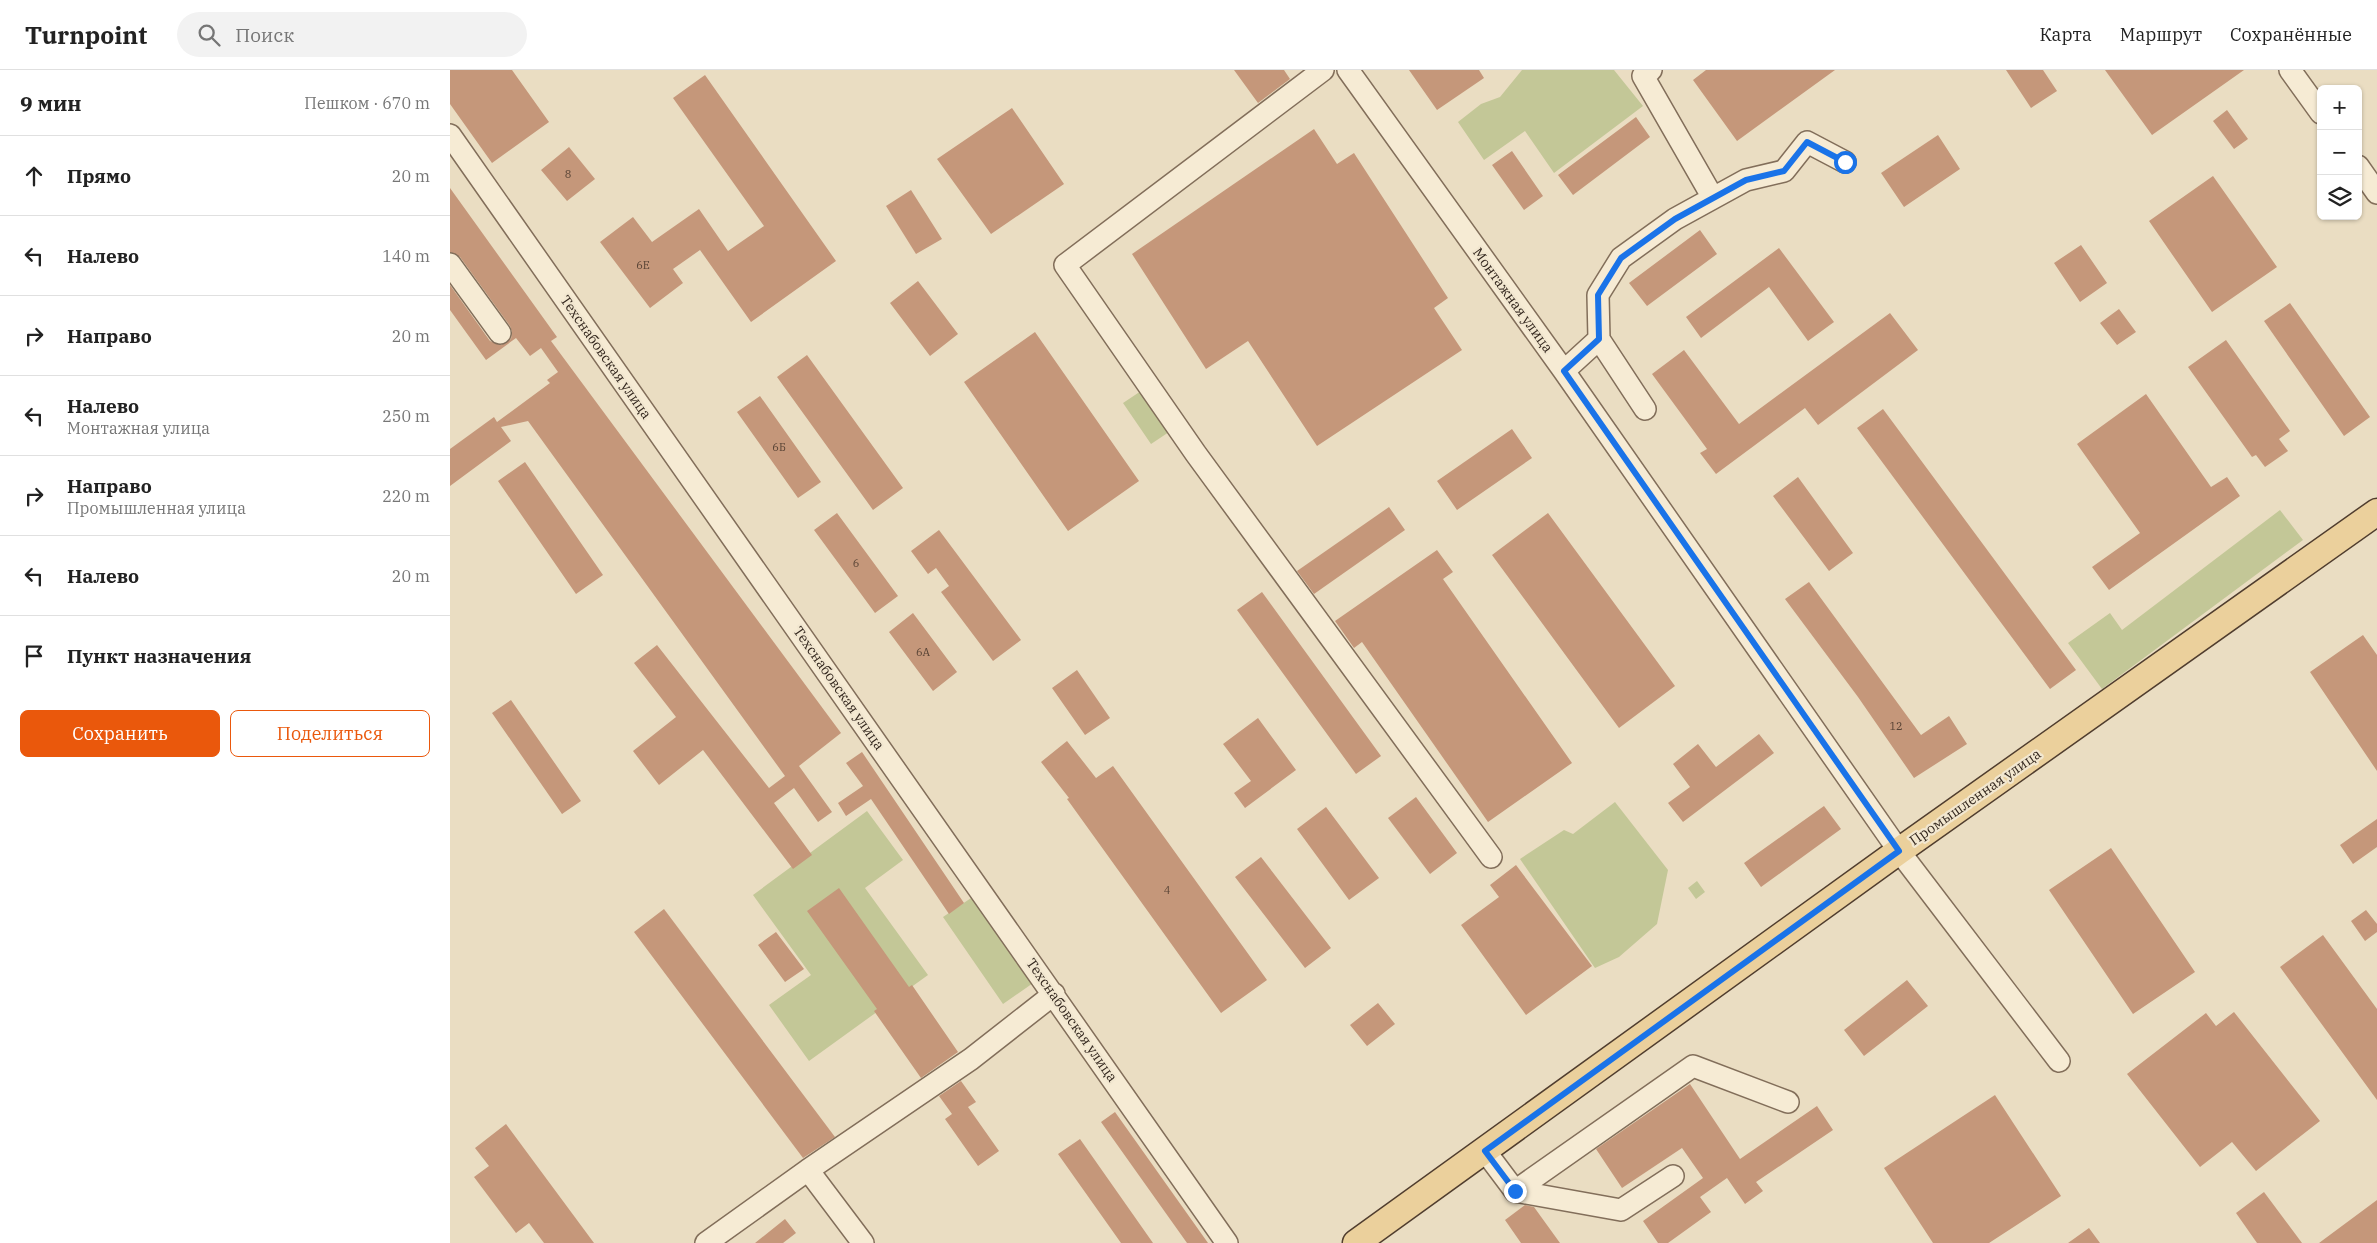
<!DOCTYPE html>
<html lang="ru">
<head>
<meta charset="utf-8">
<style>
	:root { --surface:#fff; --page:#f2f2f2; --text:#222; --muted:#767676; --line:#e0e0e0; --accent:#ea580c }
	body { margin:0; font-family:"IBM Plex Serif",serif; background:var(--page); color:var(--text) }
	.controls { position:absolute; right:15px; top:15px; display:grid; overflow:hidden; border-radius:8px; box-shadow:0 1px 4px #0004 }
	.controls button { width:45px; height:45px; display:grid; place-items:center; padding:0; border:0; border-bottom:1px solid var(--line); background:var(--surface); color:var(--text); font:25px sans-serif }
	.stop { position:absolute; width:15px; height:15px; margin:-11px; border:4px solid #1a73e8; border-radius:50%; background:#fff }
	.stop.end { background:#1a73e8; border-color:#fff; box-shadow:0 1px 5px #0008 }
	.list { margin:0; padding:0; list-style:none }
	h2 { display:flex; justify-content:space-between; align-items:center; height:65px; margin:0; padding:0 20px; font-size:21px }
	h2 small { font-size:16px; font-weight:400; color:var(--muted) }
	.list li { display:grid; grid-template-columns:32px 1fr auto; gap:15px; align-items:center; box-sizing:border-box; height:80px; padding:0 20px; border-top:1px solid var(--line) }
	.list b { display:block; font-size:19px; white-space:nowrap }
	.list p { margin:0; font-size:16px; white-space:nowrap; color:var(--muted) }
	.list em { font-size:16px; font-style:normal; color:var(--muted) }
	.actions { display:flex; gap:10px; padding:15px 20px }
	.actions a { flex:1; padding:11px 0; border:1px solid var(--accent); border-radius:8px; text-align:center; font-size:18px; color:var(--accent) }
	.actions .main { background:var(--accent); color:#fff }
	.icon { flex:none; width:28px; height:28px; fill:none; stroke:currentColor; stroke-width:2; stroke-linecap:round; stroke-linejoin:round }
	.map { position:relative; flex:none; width:1927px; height:1173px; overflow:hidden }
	header { display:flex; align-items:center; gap:30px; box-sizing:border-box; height:70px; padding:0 25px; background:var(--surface); border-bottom:1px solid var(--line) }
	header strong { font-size:24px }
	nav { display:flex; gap:28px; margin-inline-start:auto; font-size:18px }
	.search { width:350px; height:45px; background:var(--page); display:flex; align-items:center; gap:12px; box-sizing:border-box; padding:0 18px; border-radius:28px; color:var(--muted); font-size:19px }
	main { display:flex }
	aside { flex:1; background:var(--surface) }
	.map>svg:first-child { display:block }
	.green { fill:#c3c797 }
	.building { fill:#c5977a }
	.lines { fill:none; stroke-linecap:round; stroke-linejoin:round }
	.minor-casing { stroke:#826e5a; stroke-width:24 }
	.major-casing { stroke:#503d2e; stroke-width:29 }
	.minor { stroke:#f6ebd4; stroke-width:21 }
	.major { stroke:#ebd09c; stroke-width:26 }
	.route { stroke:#1a73e8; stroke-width:6 }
	.labels { text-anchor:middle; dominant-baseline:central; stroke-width:4.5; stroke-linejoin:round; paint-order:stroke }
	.number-label { font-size:11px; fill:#584335 }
	.street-label { font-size:14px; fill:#33271e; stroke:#f2e7d0 }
</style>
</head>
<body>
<header>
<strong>Turnpoint</strong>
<div class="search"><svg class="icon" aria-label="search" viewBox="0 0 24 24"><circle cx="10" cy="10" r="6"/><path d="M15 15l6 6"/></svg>Поиск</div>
<nav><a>Карта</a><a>Маршрут</a><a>Сохранённые</a></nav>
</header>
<main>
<aside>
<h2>9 мин<small>Пешком · 670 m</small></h2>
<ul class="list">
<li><svg class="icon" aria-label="ahead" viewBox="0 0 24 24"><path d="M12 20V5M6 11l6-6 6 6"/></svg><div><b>Прямо</b></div><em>20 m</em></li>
<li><svg class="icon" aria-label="left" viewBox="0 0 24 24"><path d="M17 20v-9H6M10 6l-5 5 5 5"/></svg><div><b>Налево</b></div><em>140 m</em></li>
<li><svg class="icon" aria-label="right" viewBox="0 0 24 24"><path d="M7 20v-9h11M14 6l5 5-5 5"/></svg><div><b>Направо</b></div><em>20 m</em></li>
<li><svg class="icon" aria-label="left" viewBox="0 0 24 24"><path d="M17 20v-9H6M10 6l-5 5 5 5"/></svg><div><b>Налево</b><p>Монтажная улица</p></div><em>250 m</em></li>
<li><svg class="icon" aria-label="right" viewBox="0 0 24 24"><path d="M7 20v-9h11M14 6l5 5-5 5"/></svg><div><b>Направо</b><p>Промышленная улица</p></div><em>220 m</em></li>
<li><svg class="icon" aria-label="left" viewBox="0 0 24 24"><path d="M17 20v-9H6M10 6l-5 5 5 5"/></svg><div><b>Налево</b></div><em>20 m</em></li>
<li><svg class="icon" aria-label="arrive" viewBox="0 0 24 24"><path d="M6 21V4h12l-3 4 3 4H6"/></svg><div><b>Пункт назначения</b></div></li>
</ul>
<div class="actions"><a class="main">Сохранить</a><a>Поделиться</a></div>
</aside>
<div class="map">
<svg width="1927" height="1173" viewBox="0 0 1927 1173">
	<rect width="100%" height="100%" fill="#eaddc2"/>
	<!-- green -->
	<path class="green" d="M1072 0H1164L1193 36 1104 103 1075 61 1034 90 1008 52 1031 34 1050 27Z
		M691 321 719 362 701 374 673 333Z
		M1830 440 1853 470 1652 619 1618 573 1660 543 1672 560Z
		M1165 732 1218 800 1207 854 1169 887 1145 898 1070 789 1114 760 1123 764Z
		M417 741 453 790 415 818 478 905 359 991 319 935 361 905 303 825Z
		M1247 811 1255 822 1246 829 1238 818Z
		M527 824 586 911 553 934 493 847Z"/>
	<!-- building -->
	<path class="building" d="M0 0H62L99 52 42 93 0 34Z
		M784 0H834L840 9 808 33Z
		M959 0H1029L1034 8 987 40Z
		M1256 0H1385L1287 71 1243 10Z
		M1556 0H1593L1607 21 1581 38Z
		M1655 0H1794L1702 65Z
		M255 5 386 191 301 252 250 180 223 199 233 213 200 238 150 172 183 147 202 172 249 139 278 181 314 156 223 28Z
		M562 38 614 114 541 164 487 89Z
		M1777 40 1798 69 1784 79 1763 51Z
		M1186 47 1200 67 1123 125 1108 105Z
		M864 59 887 94 904 83 998 228 984 238 1012 280 867 376 798 271 756 299 682 184Z
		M1488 65 1510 99 1454 137 1431 103Z
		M119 77 145 109 117 131 91 100Z
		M1062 81 1093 126 1074 140 1042 95Z
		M1763 106 1827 197 1762 242 1699 151Z
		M0 118 107 267 101 271 391 663 349 696 382 742 368 752 344 718 324 733 362 785 343 799 253 680 209 715 183 681 226 647 184 593 207 575 319 718 335 706 78 351 51 357 61 371 0 416V379L44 347 47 352 100 313 97 310 108 302 91 278 80 286 66 268 36 290 0 240V215L40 271 51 275 61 269 62 262 60 256 10 187 0 182Z
		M461 120 492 169 466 184 436 136Z
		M1250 160 1267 184 1197 236 1179 213Z
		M1631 175 1657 213 1630 232 1604 193Z
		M1329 178 1384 252 1358 271 1319 217 1251 268 1236 247Z
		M468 211 508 264 480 286 440 233Z
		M1840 233 1920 347 1894 366 1814 251Z
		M1669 239 1686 262 1667 275 1650 253Z
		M1440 243 1468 280 1368 355 1355 338 1266 404 1250 383 1257 379 1202 304 1234 280 1289 354Z
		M585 262 689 411 618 461 514 312Z
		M1776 270 1840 361 1829 369 1838 381 1815 397 1806 385 1802 387 1738 297Z
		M357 285 453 418 423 440 327 307Z
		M1696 324 1761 417 1777 407 1790 426 1659 520 1642 497 1690 463 1627 374Z
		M310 326 371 412 348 428 287 342Z
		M1433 339 1626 600 1600 619 1407 358Z
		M1062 359 1082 388 1007 440 987 411Z
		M75 392 153 505 126 524 48 411Z
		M1348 407 1403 483 1379 501 1323 426Z
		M939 437 955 460 864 524 847 501Z
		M387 443 448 526 425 543 364 460Z
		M1098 443 1225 616 1169 658 1042 485Z
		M489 460 571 570 543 591 491 522 499 516 486 498 478 504 461 481Z
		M987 480 1003 502 993 509 1122 693 1038 752 912 572 904 578 885 551Z
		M1359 512 1471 665 1499 646 1517 674 1464 708 1408 627 1335 529Z
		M812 522 931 686 906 704 787 540Z
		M463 543 507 602 483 621 439 562Z
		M1913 565 1927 585V701L1860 602Z
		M627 600 660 648 635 665 602 618Z
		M61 630 131 731 112 744 42 643Z
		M808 648 846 700 795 738 784 723 801 711 773 674Z
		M1309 664 1324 683 1233 752 1218 733 1240 717 1223 694 1248 674 1266 697Z
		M617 671 646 708 663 696 817 910 771 943 617 729 619 728 591 692Z
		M412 682 514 833 499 844 421 729 396 746 388 733 413 716 396 693Z
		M966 727 1007 783 980 804 938 748Z
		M1374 736 1391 759 1311 817 1294 793Z
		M876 737 929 808 899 830 847 759Z
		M1927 749V777L1903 794 1890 775Z
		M1661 778 1745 902 1683 944 1599 820Z
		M811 787 881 878 855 898 785 807Z
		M1066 795 1142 896 1076 945 1011 855 1049 827 1040 815Z
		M389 818 459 917 462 915 508 982 471 1008 424 941 427 939 357 841Z
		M214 839 385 1067 353 1088 184 862Z
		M1916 840 1927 854V862L1915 871 1901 851Z
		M326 862 354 899 335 912 308 875Z
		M1873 865 1927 939V1030L1830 897Z
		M1457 910 1478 936 1414 986 1394 960Z
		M928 933 945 954 917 976 900 955Z
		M1784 942 1870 1051 1806 1101 1782 1072 1750 1097 1677 1004 1756 943 1766 956Z
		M511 1011 526 1032 518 1037 549 1081 528 1096 495 1049 502 1044 489 1026Z
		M1240 1014 1290 1089 1367 1036 1383 1060 1306 1112 1313 1121 1295 1134 1277 1108 1250 1127 1261 1142 1218 1173H1208L1193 1151 1253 1108 1232 1078 1172 1118 1146 1079Z
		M1545 1025 1611 1126 1539 1173H1483L1434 1098Z
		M665 1042 758 1173H737L651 1052Z
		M56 1054 144 1173H94L79 1153 66 1163 24 1107 39 1096 25 1078Z
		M630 1069 703 1173H671L608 1084Z
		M1814 1122 1852 1173H1807L1786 1143Z
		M1927 1130V1173H1869Z
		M1075 1135 1084 1137 1110 1173H1071L1055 1150Z
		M335 1149 346 1163 333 1173H305Z
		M1639 1158 1650 1173H1618Z"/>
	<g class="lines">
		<defs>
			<path id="minor" d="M873 0 615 195 746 384 1041 787
				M898 0 1114 301 1449 781 1609 991
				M1201 0 1193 6 1263 128
				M1840 0 1871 43
				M0 65 777 1173
				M1908 96 1927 123
				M0 194 50 263
				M1114 301 1149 269
				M1195 339 1149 269 1148 225 1171 188 1225 149 1296 110 1334 101 1357 72 1395 92
				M1035 1081 1065 1121 1171 1140 1223 1106
				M358 1100 413 1173
				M1065 1121 1243 996 1338 1032
				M256 1173 358 1100 521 989 604 924"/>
			<path id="major" d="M906 1173 1449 781 1927 442"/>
		</defs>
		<!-- minor casing -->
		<use href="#minor" class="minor-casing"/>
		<!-- major casing -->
		<use href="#major" class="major-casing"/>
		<!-- minor -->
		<use href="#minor" class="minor"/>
		<!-- major -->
		<use href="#major" class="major"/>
	</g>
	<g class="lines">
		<!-- route -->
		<path class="route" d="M1065 1121 1035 1081 1449 781 1114 301 1149 269 1148 225 1171 188 1225 149 1296 110 1334 101 1357 72 1395 92"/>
	</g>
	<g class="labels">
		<!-- number labels -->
		<g class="number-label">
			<text x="118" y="104">8</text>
			<text x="193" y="195">6Е</text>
			<text x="329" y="377">6Б</text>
			<text x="406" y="493">6</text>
			<text x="473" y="582">6А</text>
			<text x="1446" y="656">12</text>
			<text x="717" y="820">4</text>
		</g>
		<!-- street labels -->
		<g class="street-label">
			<text transform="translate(1063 230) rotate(54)">Монтажная улица</text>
			<text transform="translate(156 287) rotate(55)">Техснабовская улица</text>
			<text transform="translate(389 618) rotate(55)">Техснабовская улица</text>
			<text transform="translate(1525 727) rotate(-35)">Промышленная улица</text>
			<text transform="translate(622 950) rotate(55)">Техснабовская улица</text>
		</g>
	</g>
</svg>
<div class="controls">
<button>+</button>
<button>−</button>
<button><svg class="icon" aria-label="layers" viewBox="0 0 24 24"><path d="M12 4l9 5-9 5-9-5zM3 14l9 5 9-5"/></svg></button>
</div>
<div class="stop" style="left:1395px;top:92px"></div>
<div class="stop end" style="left:1065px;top:1121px"></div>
</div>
</main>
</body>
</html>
